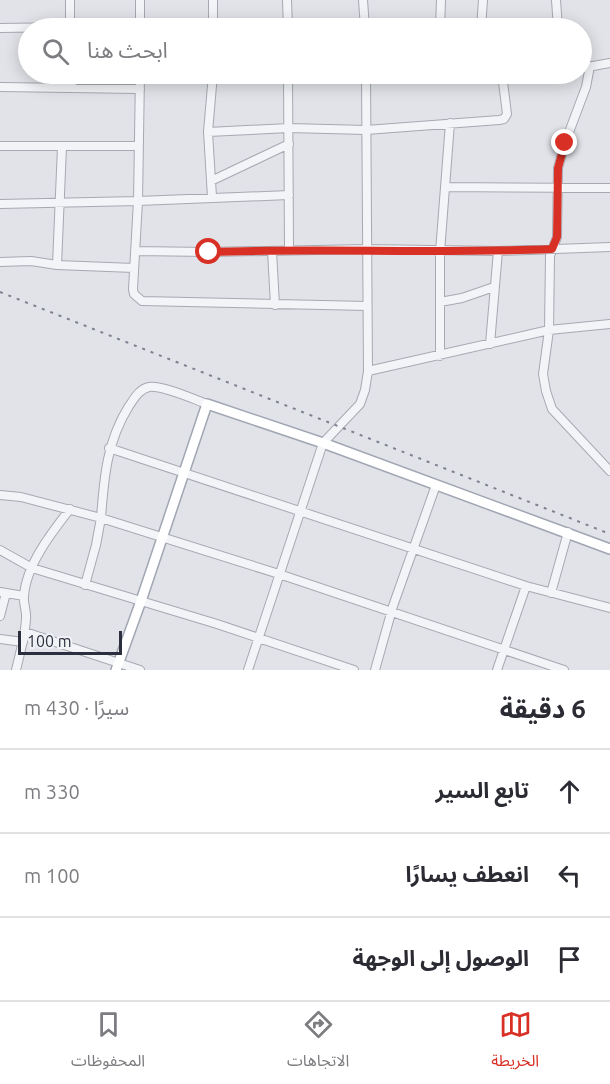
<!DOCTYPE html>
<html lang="ar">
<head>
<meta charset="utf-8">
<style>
	:root { --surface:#fff; --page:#f2f2f3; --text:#2b2b33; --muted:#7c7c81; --line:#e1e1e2; --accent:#d93025 }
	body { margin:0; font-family:Ubuntu,"Noto Sans Arabic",sans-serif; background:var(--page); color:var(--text); direction:rtl }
	.scale { position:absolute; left:18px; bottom:15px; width:104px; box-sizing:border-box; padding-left:6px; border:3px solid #2b2f3e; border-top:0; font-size:16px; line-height:21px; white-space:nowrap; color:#2b2f3e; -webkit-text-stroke:4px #f0f2f6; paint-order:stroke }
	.stop { position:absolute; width:18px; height:18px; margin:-14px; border:4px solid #d93025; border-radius:50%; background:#fff }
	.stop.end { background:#d93025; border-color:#fff; box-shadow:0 2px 6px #0008 }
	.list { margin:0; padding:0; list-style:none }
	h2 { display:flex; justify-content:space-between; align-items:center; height:78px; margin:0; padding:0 24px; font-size:26px }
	h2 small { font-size:20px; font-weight:400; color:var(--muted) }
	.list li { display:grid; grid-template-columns:39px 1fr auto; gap:18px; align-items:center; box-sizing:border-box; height:84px; padding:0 24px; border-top:2px solid var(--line) }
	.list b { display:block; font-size:22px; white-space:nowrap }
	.list em { font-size:20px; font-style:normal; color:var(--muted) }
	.icon { flex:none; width:33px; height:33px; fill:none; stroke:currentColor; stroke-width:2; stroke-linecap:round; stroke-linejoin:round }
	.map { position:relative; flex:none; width:610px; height:670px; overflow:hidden; direction:ltr }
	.search { position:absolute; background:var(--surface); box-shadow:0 3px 15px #0003; left:18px; right:18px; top:18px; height:66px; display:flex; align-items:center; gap:15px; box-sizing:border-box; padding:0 21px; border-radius:33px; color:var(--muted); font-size:22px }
	.sheet { height:330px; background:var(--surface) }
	nav { display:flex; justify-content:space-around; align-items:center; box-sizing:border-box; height:84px; border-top:2px solid var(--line); background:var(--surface); font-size:16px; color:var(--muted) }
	nav a { display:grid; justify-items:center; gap:3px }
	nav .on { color:var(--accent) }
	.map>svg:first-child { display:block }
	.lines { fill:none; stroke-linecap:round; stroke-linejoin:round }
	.minor-casing { stroke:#a7a9b2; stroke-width:10 }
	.major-casing { stroke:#a1a6b3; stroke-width:12 }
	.minor { stroke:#f3f4f7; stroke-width:8 }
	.major { stroke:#fff; stroke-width:9 }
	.rail { stroke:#7c8190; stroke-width:2; stroke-dasharray:3 6; stroke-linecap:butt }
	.route { stroke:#d93025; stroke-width:8 }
</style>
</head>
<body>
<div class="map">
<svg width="610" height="670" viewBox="0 0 610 670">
	<rect width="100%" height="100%" fill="#e1e3e8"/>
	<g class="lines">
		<defs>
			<path id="minor" d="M70 0V28
				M140 0V28
				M287 0 288 28
				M363 0 365 28
				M556 0 558 28
				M0 28 70 27
				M213 28V0
				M440 28 441 0
				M481 28 483 0
				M590 66 586 87 565 143 558 168 557 237 550 256 549 330 543 374 546 391 552 409 610 471
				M582 68 610 63
				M72 74V87
				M140 74 138 201 133 289 134 294 142 301 367 306
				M288 74 289 250
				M140 77 335 74
				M0 87 140 89
				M208 132 289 128 366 130 499 120 504 119 507 114 502 74
				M0 146H138
				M211 181 289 144
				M446 187 610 188
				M212 197 208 132 213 74
				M0 204 138 201 289 195
				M135 251 209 252 366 249 498 251 610 247
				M272 251 275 305
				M0 262 31 261 57 265 134 268
				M57 265 62 147
				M440 302 462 298 494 287
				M490 344 498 251
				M440 356V252L450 123
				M368 371 549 330 610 324
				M109 448 526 586 610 608
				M0 495 21 497 101 518C104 477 107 441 129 406 134 399 139 389 149 387 162 385 193 399 207 404
				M0 550 32 568 217 624 354 670
				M85 585 96 545 101 518 279 574 564 670
				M0 592 24 596
				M551 593 568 532
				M0 616 6 593
				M25 632 140 670
				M0 639 23 642
				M16 670C20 653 25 636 26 619 27 611 23 604 24 596 26 565 52 532 70 509
				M248 670 323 443 360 404 365 390 368 371 366 74
				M375 670 393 606 436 485
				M497 670 526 586"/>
			<path id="major" d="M116 670 141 601 207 404 323 443 610 549"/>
		</defs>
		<!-- minor casing -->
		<use href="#minor" class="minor-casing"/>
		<!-- major casing -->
		<use href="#major" class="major-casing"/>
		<!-- minor -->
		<use href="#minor" class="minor"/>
		<!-- major -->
		<use href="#major" class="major"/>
		<!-- rail -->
		<path class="rail" d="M0 292 610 534"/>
	</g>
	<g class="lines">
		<!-- route -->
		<path class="route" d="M209 252C323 248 438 254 552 249L557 237 558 168 565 143"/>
	</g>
</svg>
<div class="scale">100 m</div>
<div class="stop" style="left:209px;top:252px"></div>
<div class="stop end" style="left:565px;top:143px"></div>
<div class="search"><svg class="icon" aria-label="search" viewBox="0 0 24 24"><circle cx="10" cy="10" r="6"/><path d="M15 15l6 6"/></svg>ابحث هنا</div>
</div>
<section class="sheet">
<h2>6 دقيقة<small>سيرًا · 430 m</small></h2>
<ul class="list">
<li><svg class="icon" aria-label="ahead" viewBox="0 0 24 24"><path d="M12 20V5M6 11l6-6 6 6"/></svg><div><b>تابع السير</b></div><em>330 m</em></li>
<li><svg class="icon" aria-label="left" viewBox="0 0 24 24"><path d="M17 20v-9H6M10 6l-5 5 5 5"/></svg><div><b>انعطف يسارًا</b></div><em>100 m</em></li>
<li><svg class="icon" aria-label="arrive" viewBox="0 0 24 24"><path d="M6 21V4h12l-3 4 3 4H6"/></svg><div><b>الوصول إلى الوجهة</b></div></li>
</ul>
</section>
<nav>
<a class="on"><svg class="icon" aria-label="map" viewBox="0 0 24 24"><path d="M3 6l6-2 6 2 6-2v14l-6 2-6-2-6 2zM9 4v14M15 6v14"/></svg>الخريطة</a>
<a><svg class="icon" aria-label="directions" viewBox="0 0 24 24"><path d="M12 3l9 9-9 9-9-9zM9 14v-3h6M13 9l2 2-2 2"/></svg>الاتجاهات</a>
<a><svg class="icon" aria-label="saved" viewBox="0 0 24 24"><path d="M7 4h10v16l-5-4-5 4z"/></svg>المحفوظات</a>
</nav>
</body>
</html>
